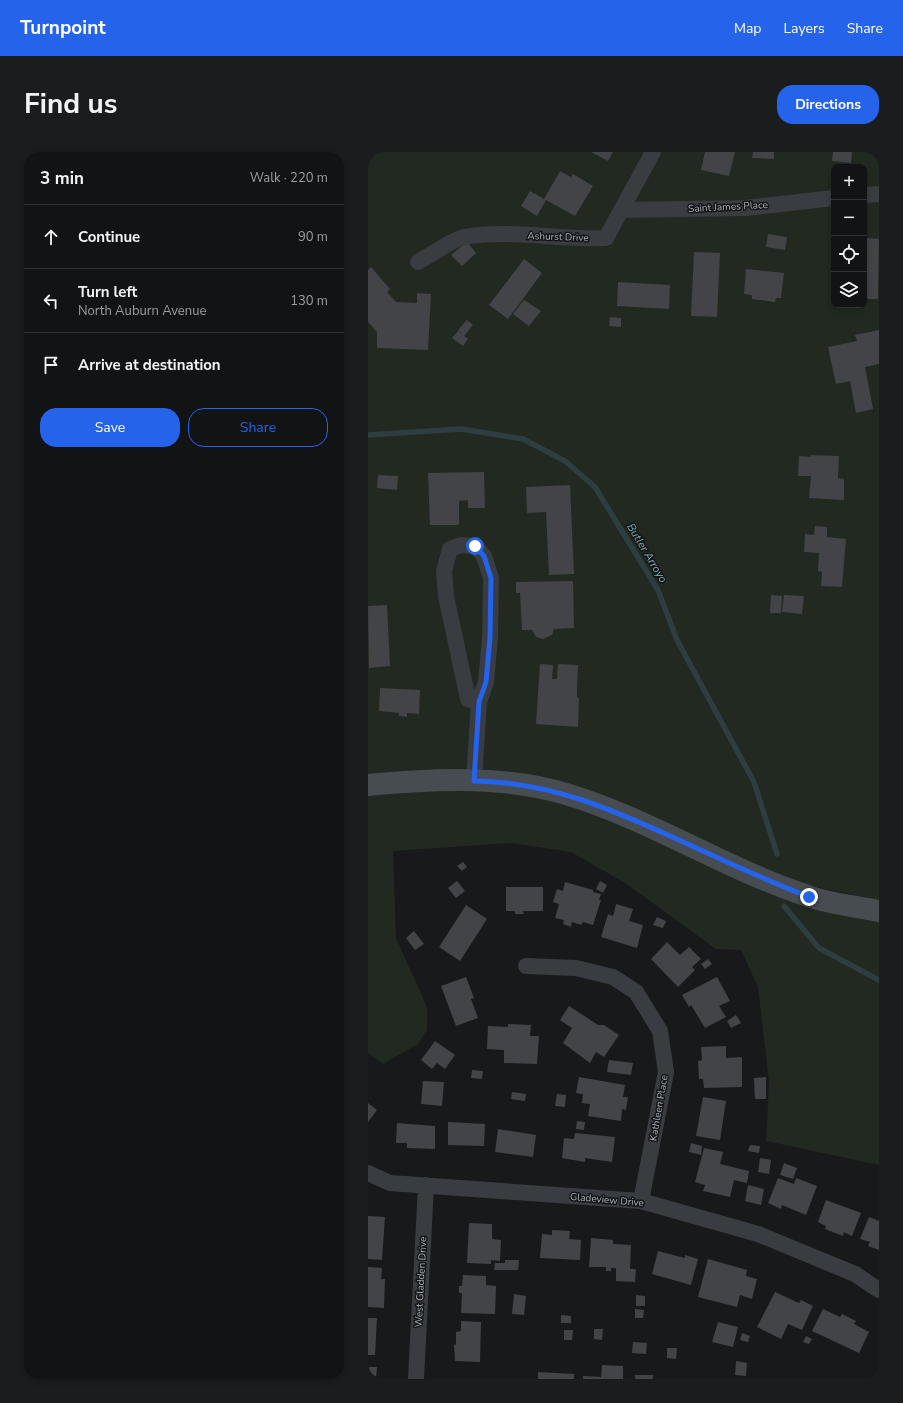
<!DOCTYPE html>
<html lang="en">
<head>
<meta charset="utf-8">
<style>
	:root { --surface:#121314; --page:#1b1c1d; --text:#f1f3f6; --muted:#9c9ea0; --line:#313234; --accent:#2563eb }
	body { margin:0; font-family:"Nunito Sans",sans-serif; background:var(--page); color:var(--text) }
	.controls { position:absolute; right:12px; top:12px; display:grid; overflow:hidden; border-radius:8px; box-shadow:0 2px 6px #0003 }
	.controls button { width:36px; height:36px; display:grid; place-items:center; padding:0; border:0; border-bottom:1px solid var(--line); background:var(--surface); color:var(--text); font:20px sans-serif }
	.stop { position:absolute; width:12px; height:12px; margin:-9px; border:3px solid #2563eb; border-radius:50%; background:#fff }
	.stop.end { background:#2563eb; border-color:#fff; box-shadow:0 1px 4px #0008 }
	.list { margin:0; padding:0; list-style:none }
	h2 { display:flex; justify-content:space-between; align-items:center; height:52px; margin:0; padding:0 16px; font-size:17px }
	h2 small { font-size:13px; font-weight:400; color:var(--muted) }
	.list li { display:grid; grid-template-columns:26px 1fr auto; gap:12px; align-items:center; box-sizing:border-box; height:64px; padding:0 16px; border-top:1px solid var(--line) }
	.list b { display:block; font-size:15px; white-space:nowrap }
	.list p { margin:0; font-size:13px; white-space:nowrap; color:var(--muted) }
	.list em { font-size:13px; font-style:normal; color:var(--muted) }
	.actions { display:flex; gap:8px; padding:12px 16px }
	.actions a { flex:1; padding:9px 0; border:1px solid var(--accent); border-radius:16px; text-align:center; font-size:14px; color:var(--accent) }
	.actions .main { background:var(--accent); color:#fff }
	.icon { flex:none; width:22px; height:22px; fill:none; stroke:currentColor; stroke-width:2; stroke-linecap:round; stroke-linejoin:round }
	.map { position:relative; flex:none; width:511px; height:1227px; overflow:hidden; border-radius:16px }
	header { display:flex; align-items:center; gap:24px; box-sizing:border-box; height:56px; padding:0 20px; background:var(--accent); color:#fff }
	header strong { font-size:19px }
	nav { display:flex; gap:22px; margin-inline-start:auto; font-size:14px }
	.intro { display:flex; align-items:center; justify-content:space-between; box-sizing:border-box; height:96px; padding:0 24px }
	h1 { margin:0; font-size:28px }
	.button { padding:10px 18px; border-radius:16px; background:var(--accent); color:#fff; font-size:14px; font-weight:700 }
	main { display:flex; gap:24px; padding:0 24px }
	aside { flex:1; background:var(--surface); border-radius:16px; box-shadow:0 2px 6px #0003 }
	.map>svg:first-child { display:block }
	.green { fill:#212920; fill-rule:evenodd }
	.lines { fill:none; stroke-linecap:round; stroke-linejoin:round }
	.stream { stroke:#2d3d40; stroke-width:5.5 }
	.building { fill:#424448 }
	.street { stroke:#393c40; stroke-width:16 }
	.secondary { stroke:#474c50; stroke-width:22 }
	.route { stroke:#2563eb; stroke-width:5 }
	.labels { text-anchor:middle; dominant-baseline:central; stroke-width:3; stroke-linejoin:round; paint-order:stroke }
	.street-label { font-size:10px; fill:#aab4bb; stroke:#131416 }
	.water-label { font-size:11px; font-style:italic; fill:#80aeb7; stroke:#131416 }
</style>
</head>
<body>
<header>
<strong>Turnpoint</strong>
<nav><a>Map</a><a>Layers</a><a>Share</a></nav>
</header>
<div class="intro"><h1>Find us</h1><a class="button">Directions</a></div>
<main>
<aside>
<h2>3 min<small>Walk · 220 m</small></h2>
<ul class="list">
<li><svg class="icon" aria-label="ahead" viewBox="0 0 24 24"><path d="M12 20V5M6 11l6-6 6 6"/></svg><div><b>Continue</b></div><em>90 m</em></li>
<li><svg class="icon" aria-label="left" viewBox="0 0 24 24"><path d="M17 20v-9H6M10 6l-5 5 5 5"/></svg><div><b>Turn left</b><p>North Auburn Avenue</p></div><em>130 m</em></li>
<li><svg class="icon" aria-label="arrive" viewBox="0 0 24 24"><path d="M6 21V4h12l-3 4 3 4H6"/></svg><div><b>Arrive at destination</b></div></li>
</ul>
<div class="actions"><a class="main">Save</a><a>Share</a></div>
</aside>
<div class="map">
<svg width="511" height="1227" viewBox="0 0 511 1227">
	<rect width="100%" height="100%" fill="#18191b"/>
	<!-- green -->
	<path class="green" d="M0 0H511V748L433 732 255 655 0 623ZM466 15H496V153H466Z
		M100 637 137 640 201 651 511 768V1013L398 989 401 930 390 835 373 798 348 797 257 731 203 700 143 691 25 699 28 786 59 855V878L50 892 15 912 0 901V642Z"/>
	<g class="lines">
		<!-- stream -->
		<path class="stream" d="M0 283 93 277 155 287 197 309 227 335 290 438 309 488 386 630 409 702
			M416 754 451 796 511 828"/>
	</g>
	<!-- building -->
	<path class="building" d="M223 0H245L240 9Z
		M337 0H367L361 24 333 18Z
		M385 0H406V7L384 6Z
		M465 0H484L483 11 464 9Z
		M192 19 203 25 205 22 225 34 207 64 178 48 169 64 153 54 162 39 176 47Z
		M400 82 419 85 417 98 398 95Z
		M496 86 511 87 510 147H496Z
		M99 90 108 101 94 114 83 103Z
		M326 100 352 101 349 165 323 164Z
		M156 107 174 121 140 167 121 153Z
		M3 115 22 137 19 140 28 150 49 151V141L63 142 60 198 9 196V180L0 170V118Z
		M378 117 416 121 413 146H408L407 150 384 147V143L376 142Z
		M250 130 302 133 301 157 249 154Z
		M156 148 173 159 161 174 145 162Z
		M242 165 253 166V175L241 174Z
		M99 168 105 173 96 184 90 178Z
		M511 178V212L497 215 505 257 488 261 482 229 468 232 460 195 489 189 487 183Z
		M90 179 100 187 95 194 84 186Z
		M443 303 471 304 470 326 476 327V348L441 346 443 324H430L431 304 443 305Z
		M116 320 117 356H100V348L91 349V373H62L60 321Z
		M10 323 30 324 29 338 9 336Z
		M202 333 206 422 181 423 178 360 159 361 158 335Z
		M447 374 459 375V385L478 387 474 435 453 434 454 420 450 419 451 401 436 400 437 382 446 383Z
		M205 429 206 476 186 477 184 483 175 487 168 485 164 478H154L152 441H148V430Z
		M403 443 414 444 413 461H402Z
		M416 443 436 444 434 462 414 460Z
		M19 453 22 514 1 516 0 454Z
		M172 512 185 513 184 527H189L190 512 210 513 209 536V545L211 546 210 575 168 572Z
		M12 536 52 538 51 562 39 561V565L31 564V561L11 559Z
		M95 710 99 715 94 719 89 714Z
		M89 729 97 739 88 746 80 736Z
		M232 729 239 733 235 741 228 737Z
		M197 730 225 738V740L233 742 231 748H233L225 773 215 770 213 773 204 770 203 775 195 772 196 768 187 766 191 752 185 750 189 737 195 739Z
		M138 735H175V759H155L156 762H147V759H138Z
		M248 752 265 757 261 769 275 773 269 796 233 785 240 762 245 764Z
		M98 753 119 767 92 809 71 795Z
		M289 765 298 769 295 776 285 773Z
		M46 779 56 792 47 798 38 786Z
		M299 790 312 803 321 795 333 807 324 815 327 818 310 835 283 807Z
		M340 807 344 812 337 817 333 812Z
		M98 825 106 846 103 847 110 866 88 874 73 834Z
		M349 825 362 849 351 854 358 865 337 876 323 853 321 855 314 843Z
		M201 854 230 873H236L251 883 236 905 228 900 222 911 195 891 204 876 192 868Z
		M368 863 373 871 363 876 359 869Z
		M140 872 163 873 162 884H171L169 912 136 911V898L119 897 120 874 140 875Z
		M67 889 87 903 77 917 69 911 64 917 53 908Z
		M358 894V906L374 905V935L336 936 335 927H331L330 909 334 908 333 895Z
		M241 908 265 911 263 923 239 920Z
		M104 918 115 919 114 927 103 926Z
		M211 925 257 933 255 945H260L258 958 254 957 253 969 220 964 222 952 214 951 215 942 208 941Z
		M398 925V947H387L386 926Z
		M55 929 76 930 74 954 53 952Z
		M144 940 158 942 157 949 143 947Z
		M189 942 198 943 197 955 187 954Z
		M335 945 358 949 352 988 328 984Z
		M0 951 9 958 0 970Z
		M209 969 217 970 216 978 208 977Z
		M80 970 117 972 116 994 80 993Z
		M29 971 67 974V997L39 996V991H28Z
		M130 977 168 983 165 1005 127 1000Z
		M207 981 247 985 244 1010 217 1006V1010L194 1006 196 986 206 987Z
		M323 991 334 994 333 1003 321 1000Z
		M382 993 392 994 391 1001 380 999Z
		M336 996 355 1000 352 1012 381 1019 379 1031 366 1028 362 1045 335 1039 337 1033 327 1030Z
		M392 1006 403 1008 401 1022 390 1020Z
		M416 1011 429 1016 425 1027 412 1023Z
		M410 1026 426 1032 428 1026 449 1034 438 1063 414 1053 413 1057 400 1051Z
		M380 1033 396 1037 393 1053 377 1049Z
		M458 1048 493 1061 484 1084 476 1080 475 1084 457 1077 458 1074 450 1070Z
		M0 1064 17 1065 14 1108 0 1107Z
		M501 1065 511 1069V1098L500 1094 502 1090 492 1087Z
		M101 1071 124 1072V1087L133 1088 132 1109 123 1108V1112L99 1111Z
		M184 1078 202 1079 201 1087 213 1088 212 1108 172 1106 174 1082 184 1083Z
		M223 1086 245 1088V1092L263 1093 262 1117H268L267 1130 248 1129V1116H243V1119H238V1115H221Z
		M290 1099 317 1106V1103L330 1107 323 1133 284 1122Z
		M340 1107 379 1118 378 1124 389 1127 384 1147 372 1143 369 1155 330 1145Z
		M137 1108H151L150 1118H126L127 1111H137Z
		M0 1115 14 1116 13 1127H17L16 1156 0 1155Z
		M95 1123 118 1124V1133L128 1134 127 1162 93 1161 94 1141H91V1134H94Z
		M407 1140 431 1151 433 1148 445 1154 434 1178 420 1172 413 1187 389 1175Z
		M146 1142 158 1144 156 1163 144 1162Z
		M268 1143 277 1144V1154H268Z
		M267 1157 276 1158 275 1166H267Z
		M455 1157 472 1165 474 1162 488 1169 486 1172 501 1180 491 1201 444 1179Z
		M193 1163 203 1164V1171H193Z
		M0 1166H9L7 1203H0Z
		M93 1169 113 1170 112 1210 87 1209 86 1192 88 1193V1180L93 1179Z
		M350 1170 370 1175 365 1195 344 1190Z
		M226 1177H235L234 1188 226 1187Z
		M196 1178H205L204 1188H196Z
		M374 1181 382 1184 380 1190 372 1188Z
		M438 1184 444 1187 441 1192 435 1190Z
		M265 1190 279 1191 278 1202 264 1201Z
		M299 1196H309L308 1207 299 1206Z
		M368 1209 379 1211 378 1224 367 1223Z
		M234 1213 255 1214V1227H215V1224L233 1225Z
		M0 1215H9L8 1227H0Z
		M170 1220 206 1222V1227H170Z
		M267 1223H285V1227H267Z"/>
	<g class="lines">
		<!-- street -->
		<path class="street" d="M496 43 511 42
			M254 58 377 56 466 46
			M50 110C61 104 85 87 96 85 143 77 192 88 238 86L285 0
			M106 629 111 550 118 530 122 486 123 426 116 404 107 394 93 393 82 397 76 419 78 444 100 547 111 550
			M158 814 208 816 245 825 268 840 292 879 298 920 273 1049
			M0 1021 22 1031 273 1049 390 1082 487 1122 511 1138
			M48 1227 58 1033"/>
		<!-- secondary -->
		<path class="secondary" d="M0 633C64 627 136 623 198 642 282 667 357 717 440 744 462 752 488 754 511 759"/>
	</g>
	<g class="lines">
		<!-- route -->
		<path class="route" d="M107 394 116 404 123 426 122 486 118 530 111 550 106 629C183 630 243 657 311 688 354 708 397 728 441 745"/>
	</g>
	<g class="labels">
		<!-- street labels -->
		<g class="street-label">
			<text transform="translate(360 55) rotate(-3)">Saint James Place</text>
			<text transform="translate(190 85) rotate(2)">Ashurst Drive</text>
			<text transform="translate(291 956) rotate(-80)">Kathleen Place</text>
			<text transform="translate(239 1048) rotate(5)">Gladeview Drive</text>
			<text transform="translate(53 1130) rotate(-87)">West Gladden Drive</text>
		</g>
		<!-- water labels -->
		<g class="water-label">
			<text transform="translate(279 401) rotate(59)">Butler Arroyo</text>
		</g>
	</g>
</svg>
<div class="controls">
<button>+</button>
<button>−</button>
<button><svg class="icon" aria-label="locate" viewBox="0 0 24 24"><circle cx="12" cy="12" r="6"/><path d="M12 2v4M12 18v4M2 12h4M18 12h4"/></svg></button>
<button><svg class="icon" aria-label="layers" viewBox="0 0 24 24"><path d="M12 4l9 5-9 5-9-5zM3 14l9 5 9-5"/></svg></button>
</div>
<div class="stop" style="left:107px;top:394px"></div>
<div class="stop end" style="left:441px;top:745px"></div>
</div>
</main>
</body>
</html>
